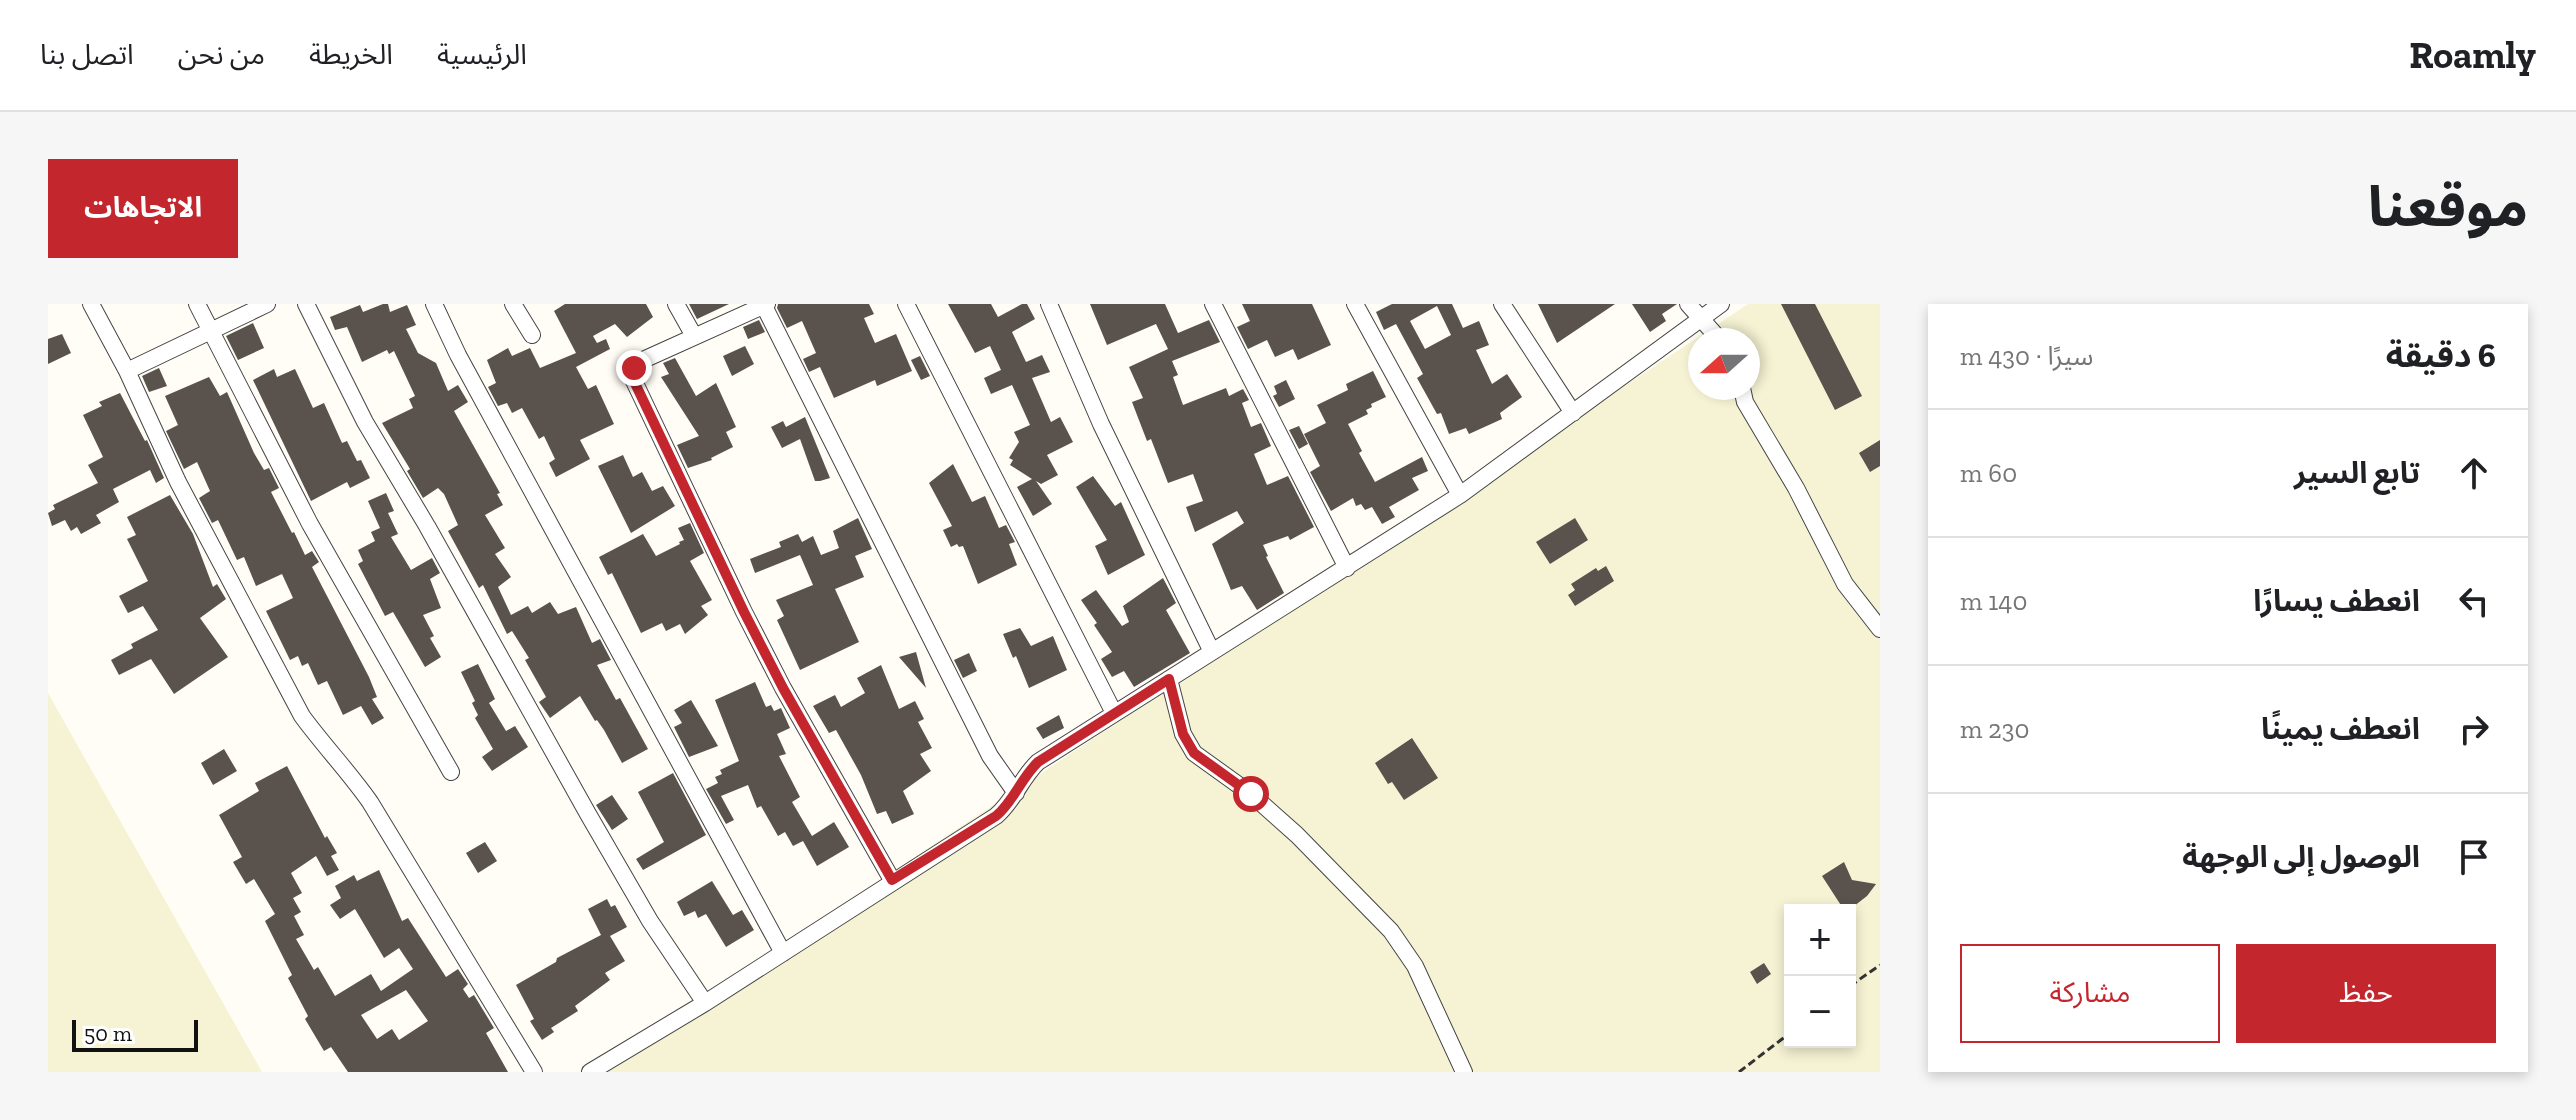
<!DOCTYPE html>
<html lang="ar">
<head>
<meta charset="utf-8">
<style>
	:root { --surface:#fff; --page:#f6f6f6; --text:#202124; --muted:#757577; --line:#e0e0e0; --accent:#c4262e }
	body { margin:0; font-family:"Zilla Slab","Noto Sans Arabic",serif; background:var(--page); color:var(--text); direction:rtl }
	.controls { position:absolute; right:24px; bottom:24px; display:grid; overflow:hidden; border-radius:0px; box-shadow:0 4px 12px #0003 }
	.controls button { width:72px; height:72px; display:grid; place-items:center; padding:0; border:0; border-bottom:2px solid var(--line); background:var(--surface); color:var(--text); font:40px sans-serif }
	.compass { position:absolute; left:1640px; top:24px; width:72px; height:72px; border-radius:50%; background:var(--surface); box-shadow:0 4px 12px #0003; rotate:249deg }
	.scale { position:absolute; left:24px; bottom:20px; width:126px; box-sizing:border-box; padding-left:8px; border:4px solid #111; border-top:0; font-size:22px; line-height:28px; white-space:nowrap; color:#111; -webkit-text-stroke:6px #fff; paint-order:stroke }
	.stop { position:absolute; width:24px; height:24px; margin:-18px; border:6px solid #c4262e; border-radius:50%; background:#fff }
	.stop.end { background:#c4262e; border-color:#fff; box-shadow:0 2px 8px #0008 }
	.list { margin:0; padding:0; list-style:none }
	h2 { display:flex; justify-content:space-between; align-items:center; height:104px; margin:0; padding:0 32px; font-size:34px }
	h2 small { font-size:26px; font-weight:400; color:var(--muted) }
	.list li { display:grid; grid-template-columns:52px 1fr auto; gap:24px; align-items:center; box-sizing:border-box; height:128px; padding:0 32px; border-top:2px solid var(--line) }
	.list b { display:block; font-size:30px; white-space:nowrap }
	.list em { font-size:26px; font-style:normal; color:var(--muted) }
	.actions { display:flex; gap:16px; padding:24px 32px }
	.actions a { flex:1; padding:18px 0; border:2px solid var(--accent); border-radius:0px; text-align:center; font-size:28px; color:var(--accent) }
	.actions .main { background:var(--accent); color:#fff }
	.icon { flex:none; width:44px; height:44px; fill:none; stroke:currentColor; stroke-width:2; stroke-linecap:round; stroke-linejoin:round }
	.map { position:relative; flex:none; width:1832px; height:768px; overflow:hidden; direction:ltr; border-radius:0px }
	header { display:flex; align-items:center; gap:48px; box-sizing:border-box; height:112px; padding:0 40px; background:var(--surface); border-bottom:2px solid var(--line) }
	header strong { font-size:38px }
	nav { display:flex; gap:44px; margin-inline-start:auto; font-size:28px }
	.intro { display:flex; align-items:center; justify-content:space-between; box-sizing:border-box; height:192px; padding:0 48px }
	h1 { margin:0; font-size:56px }
	.button { padding:20px 36px; border-radius:0px; background:var(--accent); color:#fff; font-size:28px; font-weight:700 }
	main { display:flex; gap:48px; padding:0 48px }
	aside { flex:1; background:var(--surface); border-radius:0px; box-shadow:0 4px 12px #0003 }
	.map>svg:first-child { display:block }
	.farmland { fill:#f6f3d4; fill-rule:evenodd }
	.building { fill:#5a524d; fill-rule:evenodd }
	.lines { fill:none; stroke-linecap:round; stroke-linejoin:round }
	.minor-casing { stroke:#444; stroke-width:18 }
	.path { stroke:#333; stroke-width:3; stroke-dasharray:8 4; stroke-linecap:butt }
	.minor { stroke:#fff; stroke-width:16 }
	.route { stroke:#c4262e; stroke-width:10 }
</style>
</head>
<body>
<header>
<strong>Roamly</strong>
<nav><a>الرئيسية</a><a>الخريطة</a><a>من نحن</a><a>اتصل بنا</a></nav>
</header>
<div class="intro"><h1>موقعنا</h1><a class="button">الاتجاهات</a></div>
<main>
<aside>
<h2>6 دقيقة<small>سيرًا · 430 m</small></h2>
<ul class="list">
<li><svg class="icon" aria-label="ahead" viewBox="0 0 24 24"><path d="M12 20V5M6 11l6-6 6 6"/></svg><div><b>تابع السير</b></div><em>60 m</em></li>
<li><svg class="icon" aria-label="left" viewBox="0 0 24 24"><path d="M17 20v-9H6M10 6l-5 5 5 5"/></svg><div><b>انعطف يسارًا</b></div><em>140 m</em></li>
<li><svg class="icon" aria-label="right" viewBox="0 0 24 24"><path d="M7 20v-9h11M14 6l5 5-5 5"/></svg><div><b>انعطف يمينًا</b></div><em>230 m</em></li>
<li><svg class="icon" aria-label="arrive" viewBox="0 0 24 24"><path d="M6 21V4h12l-3 4 3 4H6"/></svg><div><b>الوصول إلى الوجهة</b></div></li>
</ul>
<div class="actions"><a class="main">حفظ</a><a>مشاركة</a></div>
</aside>
<div class="map">
<svg width="1832" height="768" viewBox="0 0 1832 768">
	<rect width="100%" height="100%" fill="#fffdf5"/>
	<!-- farmland -->
	<path class="farmland" d="M1700 0H1832V768H543ZM1652 36H1700V84H1652ZM1742 606H1802V738H1742Z
		M0 389 214 768H0Z"/>
	<!-- building -->
	<path class="building" d="M335 0H340L342 8 359 1 368 21 358 25 370 49 388 59 400 87 410 81 420 98 406 107 452 189 449 190 455 201 437 211 457 244 447 250 463 273 450 283 463 311 480 302 484 309 502 298 510 310 528 303 544 339 552 335 563 356 549 361 568 396 572 394 600 445 574 459 556 426 549 416 547 417 532 392 502 414 491 398 498 393 477 356 481 354 464 327 459 330 435 281 431 284 400 227 410 221 396 190 390 184 375 194 359 167 362 165 334 119 365 104 361 95 367 92 346 47 341 50 339 46 314 58 299 23 287 26 282 13 312 1 315 8Z
		M517 0H598L605 13 579 33 567 20 545 32 549 39 558 35 562 45 528 63 540 85 548 81 566 120 532 136 542 155 508 173 501 159 507 155 496 132 491 135 474 104 464 109 459 99 450 102 440 83 448 79 439 56 460 44 464 52 482 44 492 64 528 49 506 7Z
		M641 0H681L649 15Z
		M730 0H821L826 10 816 14 827 39 848 30 864 67 829 82 827 76 786 94 772 63 761 68 755 55 768 49 754 17 739 24 729 4Z
		M900 0H943L950 13 974 0H979L987 15 964 28 978 58 994 51 1002 68 984 74 1003 118 1012 113 1025 138 999 151 1010 171 993 180 988 177 1004 200 985 212 969 183 984 175 962 161 965 156 961 154 971 138 966 128 982 121 964 81 943 90 936 74 953 66 942 42 927 49Z
		M1042 0H1117L1130 29 1161 16 1172 38 1124 57 1130 71 1125 73 1135 101 1178 84 1181 92 1195 85 1201 96 1194 99 1203 123 1213 119 1223 142 1206 150 1219 181 1240 172 1266 223 1242 236 1240 232 1215 241 1220 252 1218 253 1236 289 1209 306 1194 282 1183 286 1164 240 1196 219 1189 207 1147 228 1138 203 1155 197 1145 170 1120 179 1103 135 1099 137 1084 98 1095 94 1081 63 1120 45 1108 20 1059 41Z
		M1194 0H1264L1283 41 1250 56 1245 45 1227 53 1219 36 1200 45 1189 23 1202 17Z
		M1344 0H1404L1415 24 1431 17 1441 41 1428 46 1444 80 1459 70 1474 93 1452 109 1454 115 1421 130 1418 124 1401 130 1393 109 1389 110 1369 74 1375 70 1348 20 1336 26 1328 8ZM1389 2 1403 31 1377 45 1362 17Z
		M1490 0H1567L1509 39Z
		M1584 0H1629L1614 10 1618 17 1602 28Z
		M1733 0H1767L1814 92 1787 106Z
		M711 16 717 28 700 35 695 23Z
		M205 19 216 44 190 56 178 32Z
		M14 30 23 49 0 60V35Z
		M697 42 706 60 684 72 675 52Z
		M872 52 882 72 873 76 863 56Z
		M627 54 648 92 668 79 688 123 678 128 685 143 663 154 664 156 640 164 629 141 651 132 613 73 621 70 615 59Z
		M111 64 119 82 101 88 94 72Z
		M226 65 229 73 247 65 265 104 276 99 294 139 299 137 309 157 313 156 322 174 302 184 299 178 263 197 205 76Z
		M1325 67 1338 93 1323 100 1324 103 1318 106 1320 110 1300 120 1314 147 1311 149 1327 178 1374 153 1380 167 1364 174 1371 186 1341 203 1347 213 1334 220 1324 203 1317 206 1313 200 1308 202 1305 194 1283 207 1262 168 1272 162 1256 130 1278 119 1269 101 1300 86 1298 80Z
		M161 73 172 92 179 88 206 149 216 166 221 164 231 184 223 188 244 229 246 228 257 251 264 247 271 258 264 263 321 373 329 393 324 395 336 414 324 421 313 402 295 411 279 377 270 381 260 359 254 362 250 352 242 356 218 307 245 294 234 270 208 282 196 253 189 256 170 216 164 219 151 194 162 187 149 158 136 165 118 127 130 121 117 92Z
		M1238 76 1247 95 1231 103 1225 92 1229 90 1226 82Z
		M72 89 97 137 99 136 116 174 108 179 102 166 65 185 71 198 48 211 53 219 33 230 29 223 23 227 17 216 4 222 0 209 7 205 5 201 50 179 40 161 55 153 35 111 54 102 51 98Z
		M757 113 782 174 772 177H767L752 135 734 144 723 123 735 117 738 123Z
		M1251 122 1260 140 1251 145 1241 126Z
		M1832 136V162L1822 168 1811 149Z
		M575 151 585 173 594 168 604 187 615 182 627 202 583 229 550 162Z
		M905 160 924 198 937 192 951 224 958 221 967 238 961 240 969 261 930 280 915 242 911 243 909 240 903 243 895 226 904 222 881 179Z
		M1045 172 1067 202 1073 198 1097 251 1060 271 1047 242 1059 236 1028 183Z
		M338 189 346 207 340 209 350 230 343 233 363 266 384 254 392 269 382 275 393 304 375 311 386 332 382 334 393 353 377 363 345 308 337 312 310 260 315 257 310 246 327 237 323 228 332 224 320 197Z
		M122 191 145 230 165 283 169 280 178 295 152 314 180 353 126 390 103 355 71 371 63 356 85 344 83 340 110 326 95 302 80 309 71 292 100 277 79 235 88 231 79 213Z
		M810 214 824 245 807 252 816 273 787 285 811 338 752 366 729 316 736 312 728 296 765 281 752 251 707 269 702 255 733 243 731 238 750 230 754 238 765 232 773 251 791 244 785 227Z
		M1527 214 1540 236 1502 260 1488 238Z
		M642 219 656 249 642 257 664 296 653 302 660 311 637 330 632 320 618 327 614 319 593 329 564 269 560 271 551 253 595 230 608 252 632 240 631 238 636 236 630 224Z
		M1558 262 1566 277 1527 302 1520 291 1527 286 1523 280 1548 264 1550 267Z
		M1115 274 1128 299 1118 306 1142 349 1086 383 1076 367 1064 373 1053 355 1064 348 1046 321 1049 319 1033 296 1048 286 1074 322 1081 318 1075 302Z
		M972 324 983 342 1005 332 1019 366 981 384 968 352 965 354 955 330Z
		M868 348 878 384 851 353Z
		M921 349 929 367 915 374 906 356Z
		M430 360 447 395 441 399 458 427 467 422 480 443 444 467 434 453 445 445 427 414 430 411 424 399 427 397 413 368Z
		M833 361 851 405 867 397 876 415 870 418 884 444 872 450 883 467 855 487 866 510 844 520 838 507 829 510 813 471 788 426 781 429 765 402 787 391 793 403 817 389 809 374Z
		M707 378 718 403 723 401 726 407 733 404 742 424 729 430 738 450 731 452 752 493 744 498 764 532 786 518 801 543 769 562 755 537 745 542 737 528 730 532 713 502 709 504 700 481 673 492 686 516 678 520 658 485 670 479 667 473 674 470 672 466 691 457 667 396Z
		M643 396 670 442 641 453 626 423 634 419 626 406Z
		M1011 411 1016 424 995 435 988 424Z
		M1364 434 1390 474 1356 496 1344 478 1340 480 1327 459Z
		M176 445 189 467 165 481 153 459Z
		M239 462 277 534 279 532 289 549 283 552 291 566 279 572 268 552 243 569 254 589 245 594 253 608 246 612 256 631 248 635 266 666 270 663 287 692 323 670 333 687 365 665 351 644 336 654 307 605 292 615 282 601 293 594 287 582 306 571 309 577 331 566 354 617 360 614 398 673 410 665 420 680 415 685 421 694 426 691 446 724 438 729 460 768H300L283 743 276 747 257 715 260 712 240 674 244 671 217 617 227 610 206 575 198 580 185 558 194 553 171 511 211 487 207 479ZM358 686 380 717 351 736 344 725 329 735 313 711Z
		M625 469 658 531 595 566 588 555 616 538 590 488Z
		M564 491 580 515 564 526 548 501Z
		M437 538 449 557 430 569 418 549Z
		M1796 558 1804 576 1828 580 1819 592 1801 606H1796L1774 572Z
		M664 577 685 611 694 606 706 626 678 643 658 610 650 614 647 607 636 612 629 598Z
		M559 595 563 603 567 601 579 623 562 632 577 657 557 669 562 676 527 702 530 707 503 724 506 728 494 736 482 717 486 715 468 681 508 658 509 654 553 631 540 605Z
		M1716 659 1723 670 1709 680 1702 668Z"/>
	<g class="lines">
		<defs>
			<path id="minor" d="M43 0 79 67 130 178 254 412C276 442 301 468 322 498L486 768
				M149 0 262 220 403 468
				M258 0 317 118 379 222 540 510 602 617 657 699
				M386 0 410 51 735 649
				M465 0 484 31
				M628 0 646 32
				M719 0 595 56 586 64 585 75 696 308 735 384 844 576
				M858 0 1066 409
				M1001 0 1053 120 1164 348
				M1165 0 1299 264
				M1307 0 1412 191
				M1454 0 1525 109
				M1640 0 1672 36
				M716 2 942 452 968 489
				M79 67 219 0
				M1694 84 1697 98 1748 184 1797 280 1832 325
				M1121 375 1135 430 1146 449 1203 490 1249 531 1343 627 1367 662 1416 768
				M542 768 657 699 948 512C966 497 973 474 990 458L1412 191 1673 0"/>
		</defs>
		<!-- minor casing -->
		<use href="#minor" class="minor-casing"/>
		<!-- path -->
		<path class="path" d="M1802 682 1832 661
			M1691 768 1742 729"/>
		<!-- minor -->
		<use href="#minor" class="minor"/>
	</g>
	<g class="lines">
		<!-- route -->
		<path class="route" d="M586 64 585 75 696 308 735 384 844 576 948 512C966 497 973 474 990 458L1121 375 1135 430 1146 449 1203 490"/>
	</g>
</svg>
<div class="controls">
<button>+</button>
<button>−</button>
</div>
<svg class="compass" viewBox="-18 -18 36 36"><path d="M0-13l5 13h-10z" fill="#e53935"/><path d="M0 13l5-13h-10z" fill="#757577"/></svg>
<div class="scale">50 m</div>
<div class="stop" style="left:1203px;top:490px"></div>
<div class="stop end" style="left:586px;top:64px"></div>
</div>
</main>
</body>
</html>
